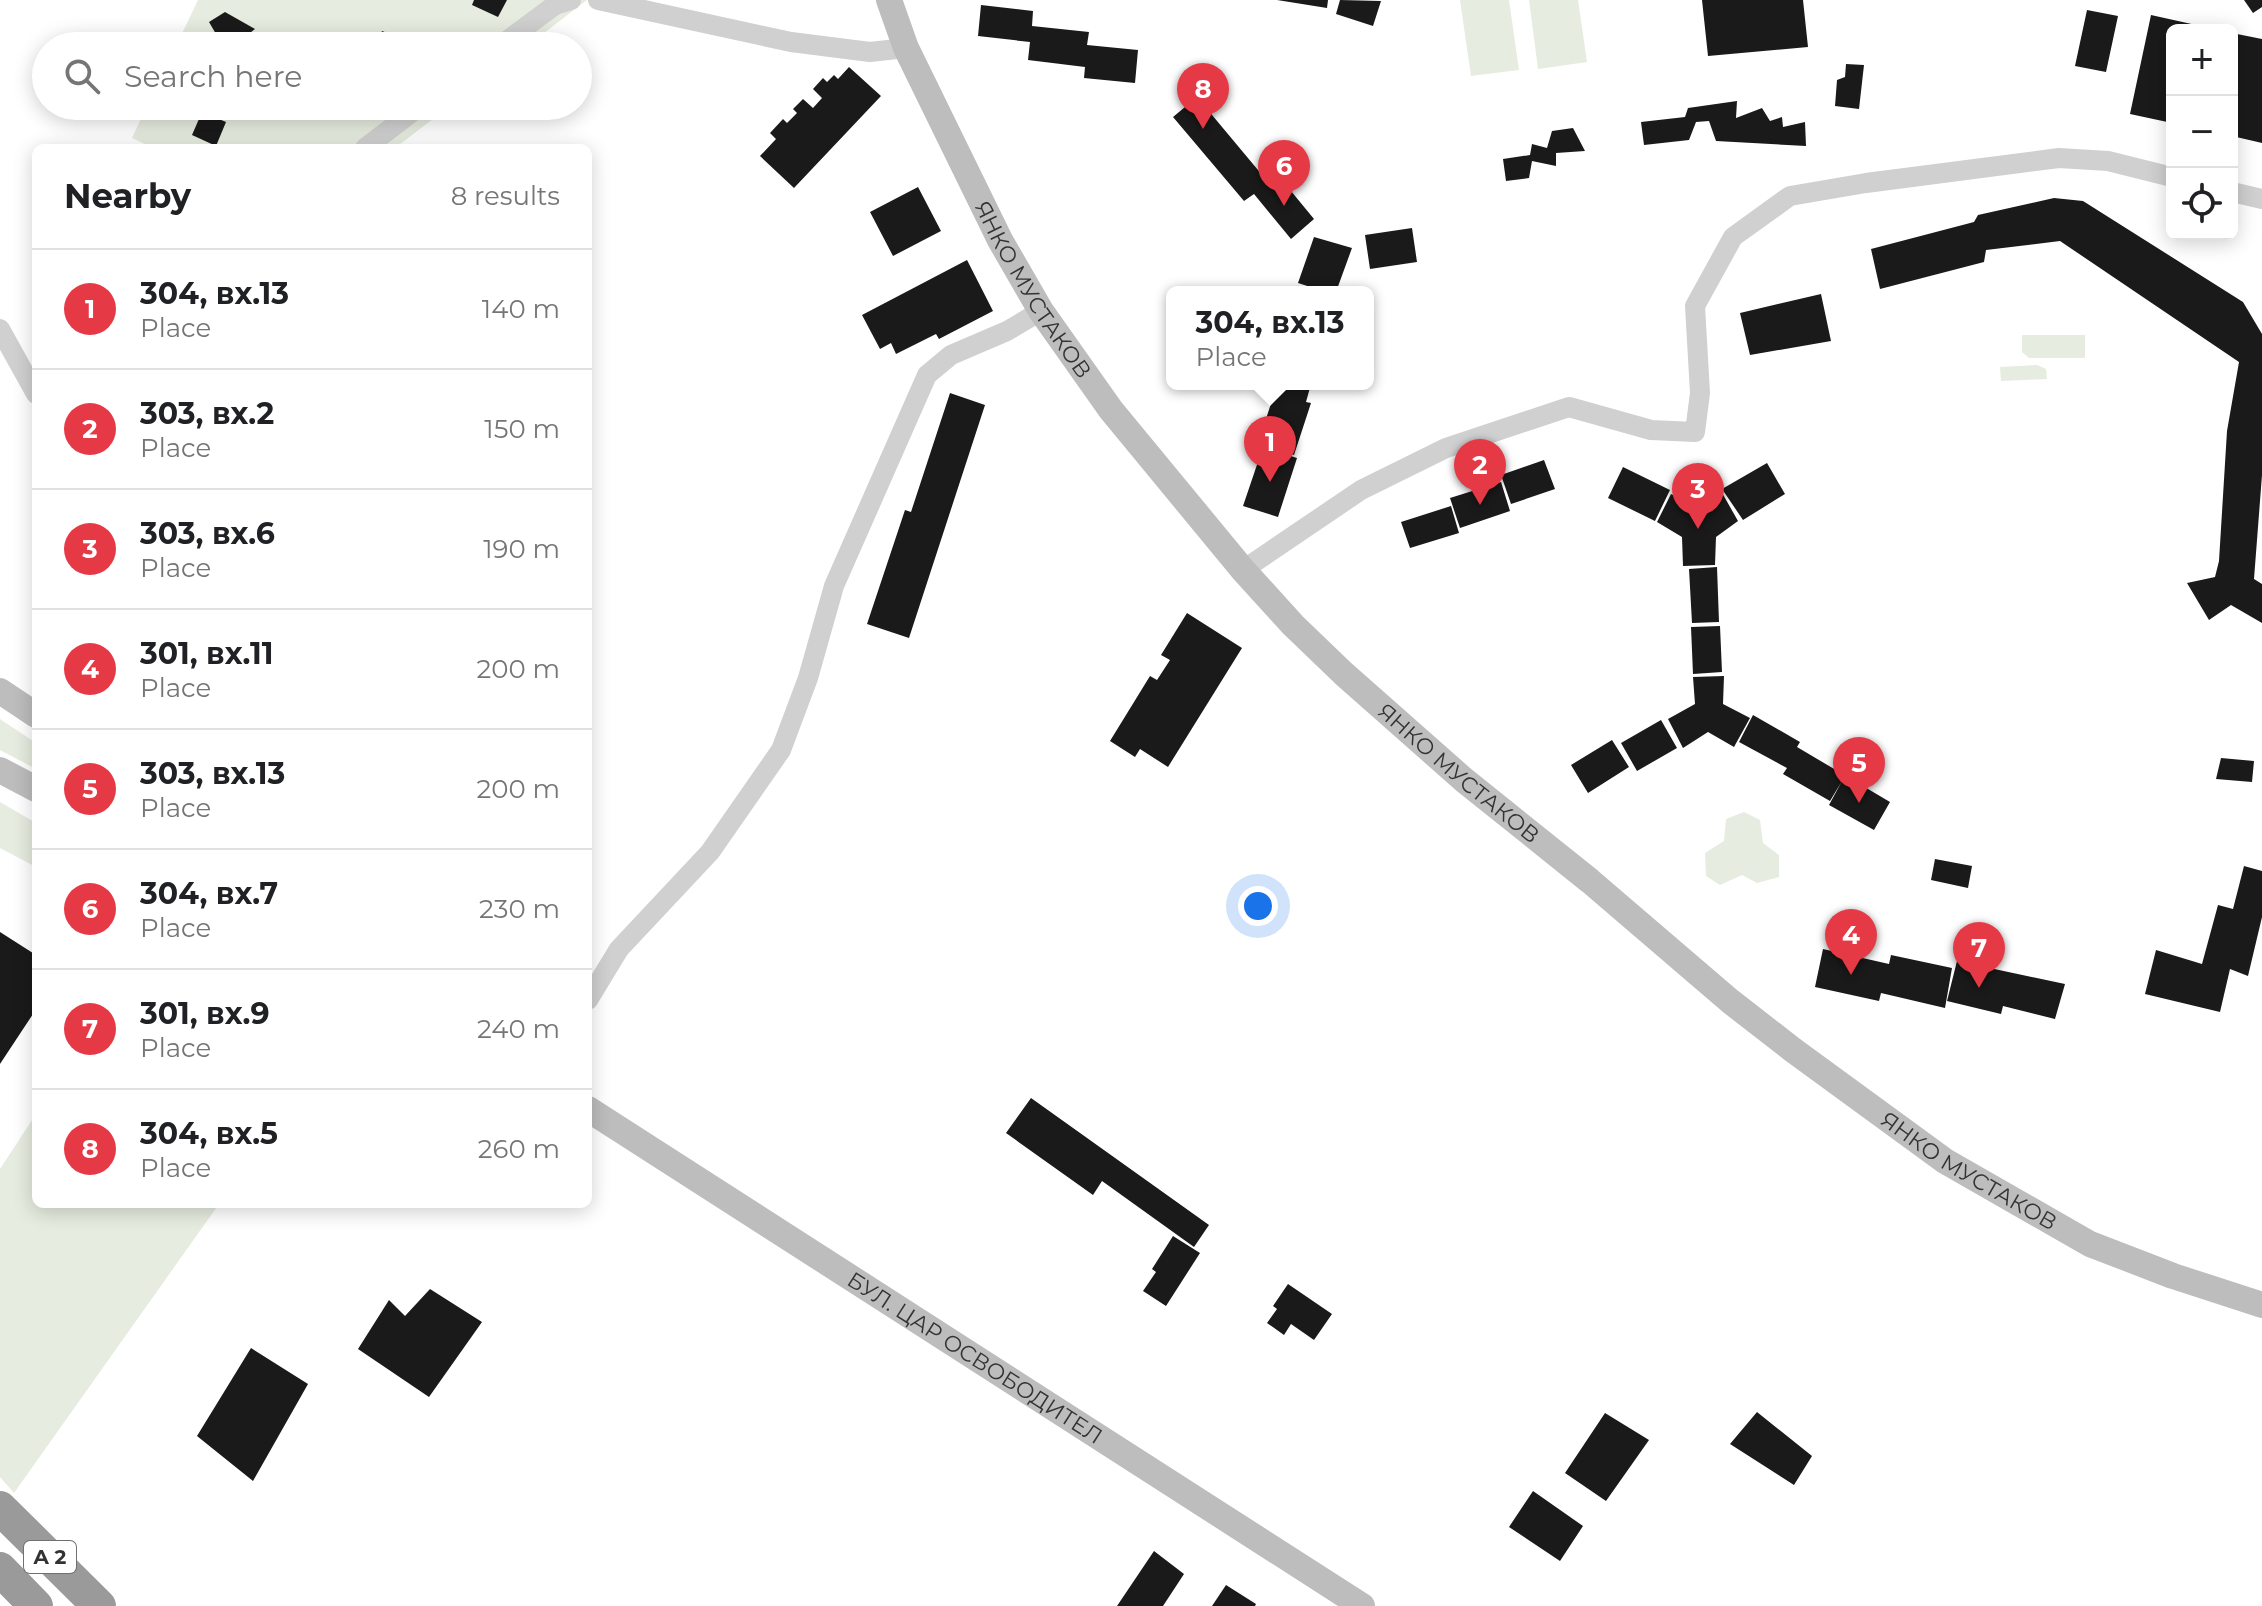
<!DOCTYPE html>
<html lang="en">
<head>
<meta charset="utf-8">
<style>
	:root { --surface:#fff; --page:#f2f2f2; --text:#202124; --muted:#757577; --line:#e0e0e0; --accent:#e63946 }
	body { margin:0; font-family:Montserrat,sans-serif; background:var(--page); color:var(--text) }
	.controls { position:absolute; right:24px; top:24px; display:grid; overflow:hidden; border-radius:12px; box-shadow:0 4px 20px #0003 }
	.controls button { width:72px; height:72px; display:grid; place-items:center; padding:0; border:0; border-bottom:2px solid var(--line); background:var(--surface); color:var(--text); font:40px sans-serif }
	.you { position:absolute; left:1258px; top:906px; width:28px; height:28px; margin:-20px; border:6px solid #fff; border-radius:50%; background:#1a73e8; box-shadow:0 0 0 12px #1a73e833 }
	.badge { display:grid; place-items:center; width:52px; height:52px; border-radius:50%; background:var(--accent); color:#fff; font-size:26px; font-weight:700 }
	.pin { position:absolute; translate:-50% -66px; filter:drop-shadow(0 2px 4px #0008) }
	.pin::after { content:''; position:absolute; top:42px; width:28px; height:24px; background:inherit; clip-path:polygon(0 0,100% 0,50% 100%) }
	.popup { position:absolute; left:1166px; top:286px; width:208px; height:104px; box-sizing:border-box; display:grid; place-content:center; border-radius:12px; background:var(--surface); filter:drop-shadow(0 2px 6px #0005); font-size:26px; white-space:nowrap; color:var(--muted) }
	.popup b { font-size:30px; color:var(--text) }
	.popup::after { content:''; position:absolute; left:50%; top:100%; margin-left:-16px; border:16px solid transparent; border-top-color:var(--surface) }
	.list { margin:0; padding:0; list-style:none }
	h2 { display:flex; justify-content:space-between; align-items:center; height:104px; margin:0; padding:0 32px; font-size:34px }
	h2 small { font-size:26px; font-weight:400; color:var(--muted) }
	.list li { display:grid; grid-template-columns:52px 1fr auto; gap:24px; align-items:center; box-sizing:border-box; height:120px; padding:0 32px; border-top:2px solid var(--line) }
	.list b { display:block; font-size:30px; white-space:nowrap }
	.list p { margin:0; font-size:26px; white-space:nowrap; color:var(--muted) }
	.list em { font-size:26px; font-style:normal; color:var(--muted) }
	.icon { flex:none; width:44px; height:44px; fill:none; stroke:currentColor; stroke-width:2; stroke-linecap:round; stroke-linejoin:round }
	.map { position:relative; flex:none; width:2262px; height:1606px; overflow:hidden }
	.search { position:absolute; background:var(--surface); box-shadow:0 4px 20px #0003; left:32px; top:32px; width:560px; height:88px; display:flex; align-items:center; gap:20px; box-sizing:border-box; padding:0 28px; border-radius:44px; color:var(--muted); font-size:30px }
	.panel { position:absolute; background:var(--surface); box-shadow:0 4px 20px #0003; left:32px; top:144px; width:560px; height:1064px; border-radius:12px }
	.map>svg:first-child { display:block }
	.green { fill:#e6ecdf }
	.building { fill:#1a1a1a }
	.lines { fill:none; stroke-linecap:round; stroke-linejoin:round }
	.street { stroke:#d0d0d0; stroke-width:20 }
	.secondary { stroke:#bdbdbd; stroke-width:26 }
	.highway { stroke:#9a9a9a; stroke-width:34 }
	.labels { text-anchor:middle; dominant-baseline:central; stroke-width:8; stroke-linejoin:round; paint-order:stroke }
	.shield { fill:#fff; stroke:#707070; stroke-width:2 }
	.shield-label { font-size:20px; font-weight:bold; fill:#333 }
	.street-label { font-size:22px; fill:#333; stroke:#fff }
</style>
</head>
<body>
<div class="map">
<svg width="2262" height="1606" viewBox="0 0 2262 1606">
	<rect width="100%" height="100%" fill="#fff"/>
	<!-- green -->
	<path class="green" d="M198 0H587L527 46H176Z
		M1460 0H1509L1519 70 1471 76Z
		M1529 0H1578L1587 62 1538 69Z
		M147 106H450L395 148H153L132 138Z
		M2022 335H2085V358H2029L2022 352Z
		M2037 365 2046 369 2047 379 2001 381 2000 367Z
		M0 719 36 743V769L0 750Z
		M0 802 36 823V867L0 848Z
		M1744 812 1760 820 1763 843 1779 855V877L1757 883 1742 875 1720 885 1706 876 1705 853 1724 841 1726 819Z
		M36 1114V1204H219L14 1493 0 1477V1169Z"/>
	<!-- building -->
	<path class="building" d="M474 0H507L498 17 472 5Z
		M1277 0H1328L1327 8Z
		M1340 0 1381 1 1373 26 1336 14Z
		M1702 0H1803L1808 47 1708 56Z
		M2244 0H2262V7L2253 13Z
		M981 5 1033 11 1032 26 1089 32 1087 45 1138 50 1135 83 1084 78 1085 67 1028 60 1030 42 978 36Z
		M2087 10 2118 16 2106 72 2075 66Z
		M225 12 255 29 233 46H207L216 34 209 22Z
		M2151 15 2214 29 2172 30V123L2130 114Z
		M382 31 410 42 409 46H376Z
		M2232 33 2262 39V143L2232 136Z
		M1846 64 1864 65 1859 109 1835 106 1837 80 1845 77Z
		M849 67 881 96 794 188 760 156 776 139 770 133 783 119 787 123 797 113 793 109 803 99 813 108 822 98 813 89 823 78 827 82 834 75 838 79Z
		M1197 97 1268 182 1277 174 1314 219 1291 239 1254 194 1244 201 1173 117Z
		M1737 101 1736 118 1762 108 1770 121 1782 117 1783 127 1805 122 1806 146 1716 141 1709 121 1696 122 1689 140 1644 145 1641 122 1685 117 1688 108Z
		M202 112 226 122 216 146 192 135Z
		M1573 128 1585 151 1556 153V166L1532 161 1529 178 1506 181 1503 159 1530 155 1532 144 1547 148 1552 131Z
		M918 187 941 231 893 256 870 212Z
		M2054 198 2083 201 2243 302 2262 334V475L2254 579 2262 584V623L2231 605 2209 620 2187 583 2215 577 2219 561 2227 431 2239 362 2060 241 1986 250 1984 262 1880 289 1871 249 1974 222 1978 215Z
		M1412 228 1417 262 1370 269 1365 235Z
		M1314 237 1352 248 1336 292H1326L1298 283Z
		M967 260 993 311 939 339 936 334 896 354 891 343 880 349 862 315Z
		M1296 286 1313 291 1312 292H1294Z
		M1821 294 1831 341 1750 355 1740 313Z
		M1271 384H1311L1306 402 1311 403 1294 455 1258 444 1275 391 1269 389Z
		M950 393 985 405 909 638 867 624 905 510 911 512Z
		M1263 447 1297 458 1278 517 1243 506Z
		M1544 460 1555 489 1511 504 1501 475Z
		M1767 463 1785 494 1743 520 1722 489Z
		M1623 467 1670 490 1655 521 1608 498Z
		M1501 482 1510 511 1460 528 1450 498Z
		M1721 491 1738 521 1716 537 1715 565 1683 566 1682 537 1657 522 1671 494 1699 509Z
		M1451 506 1459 533 1410 548 1401 522Z
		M1717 567 1719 622 1692 623 1689 569Z
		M1187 613 1242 648 1168 767 1140 749 1135 757 1110 741 1150 676 1157 680 1170 660 1161 655Z
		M1720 626 1722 672 1693 674 1691 627Z
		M1724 676 1723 704 1750 718 1734 747 1708 732 1683 748 1668 719 1695 704 1693 677Z
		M1753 715 1800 742 1797 747 1890 802 1874 830 1829 805 1842 781 1830 801 1783 774 1787 768 1739 742Z
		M1661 720 1677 748 1637 771 1621 743Z
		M1612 740 1629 767 1588 793 1571 765Z
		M2221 758 2254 761 2252 782 2216 779Z
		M1935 859 1972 866 1968 888 1931 880Z
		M2244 866 2262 871V917L2248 976 2230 969 2220 1012 2145 994 2156 950 2202 964 2218 905 2233 909Z
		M0 932 36 955V1015L33 1014 0 1064Z
		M1823 949 1889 964 1891 955 1952 968 1945 1008 1881 993 1879 1001 1815 987Z
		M1957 961 2065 984 2055 1019 2003 1006 2001 1014 1947 1001Z
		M1031 1098 1209 1225 1194 1247 1102 1181 1093 1195 1006 1133Z
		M1173 1236 1200 1253 1166 1306 1143 1291 1156 1272 1152 1269Z
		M1288 1284 1332 1314 1314 1340 1291 1324 1284 1335 1267 1323 1277 1309 1273 1306Z
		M430 1289 482 1322 429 1397 358 1349 389 1300 405 1316Z
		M251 1348 308 1384 253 1481 197 1436Z
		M1757 1412 1812 1456 1794 1485 1730 1444Z
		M1605 1413 1649 1440 1606 1501 1565 1473Z
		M1533 1491 1583 1526 1560 1561 1509 1527Z
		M1154 1551 1184 1574 1163 1606H1117Z
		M1226 1585 1256 1604 1255 1606H1212Z"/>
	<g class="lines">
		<!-- street -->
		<path class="street" d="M598 0 791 42 870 52 906 48
			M500 46 555 5 571 0
			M365 148 420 106
			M2232 192 2262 199
			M0 329 36 394
			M1243 570 1361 490 1446 448 1569 407 1651 430 1695 432 1700 393 1695 306 1733 237 1790 196 1866 183 2059 158 2108 161 2172 177
			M588 1000 619 949 710 852 781 750 808 678 834 586 927 375 951 355 1007 331 1041 311"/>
		<!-- secondary -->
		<g class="secondary">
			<path id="s1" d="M889 0 906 48 1000 240 1041 311 1111 410 1243 570 1293 625 1344 674 1464 780 1590 881 1730 1001 1793 1050 1945 1161 2090 1244 2173 1276 2262 1305"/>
			<path d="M0 691 36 715"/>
			<path d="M0 770 36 789"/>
			<path id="s2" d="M588 1109 1362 1606"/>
		</g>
		<!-- highway -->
		<path class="highway" d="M0 1508 99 1606
			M0 1569 36 1606"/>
	</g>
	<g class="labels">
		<!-- shield labels -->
		<rect class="shield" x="24" y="1541" width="52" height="32" rx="6"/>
		<g class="shield-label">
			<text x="50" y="1557">A 2</text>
		</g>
		<!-- street labels -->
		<g class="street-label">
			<text stroke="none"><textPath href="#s1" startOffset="324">ЯНКО МУСТАКОВ</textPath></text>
			<text stroke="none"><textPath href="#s1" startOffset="972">ЯНКО МУСТАКОВ</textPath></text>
			<text stroke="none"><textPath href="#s1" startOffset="1620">ЯНКО МУСТАКОВ</textPath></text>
			<text stroke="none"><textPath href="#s2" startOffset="460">БУЛ. ЦАР ОСВОБОДИТЕЛ</textPath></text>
		</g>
	</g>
</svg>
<div class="controls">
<button>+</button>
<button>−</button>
<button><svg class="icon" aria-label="locate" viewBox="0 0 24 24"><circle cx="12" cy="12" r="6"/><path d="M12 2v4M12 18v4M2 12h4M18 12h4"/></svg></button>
</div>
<div class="you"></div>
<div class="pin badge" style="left:1270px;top:482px">1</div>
<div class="popup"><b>304, вх.13</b>Place</div>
<div class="pin badge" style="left:1480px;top:505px">2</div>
<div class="pin badge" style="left:1698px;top:529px">3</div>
<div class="pin badge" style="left:1851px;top:975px">4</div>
<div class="pin badge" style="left:1859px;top:803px">5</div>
<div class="pin badge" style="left:1284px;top:206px">6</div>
<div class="pin badge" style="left:1979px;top:988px">7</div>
<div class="pin badge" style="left:1203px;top:129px">8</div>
<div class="search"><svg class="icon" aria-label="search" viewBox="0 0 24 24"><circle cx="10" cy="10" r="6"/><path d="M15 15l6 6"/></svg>Search here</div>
<section class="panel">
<h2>Nearby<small>8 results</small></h2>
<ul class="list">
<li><span class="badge">1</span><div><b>304, вх.13</b><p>Place</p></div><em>140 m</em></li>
<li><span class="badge">2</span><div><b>303, вх.2</b><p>Place</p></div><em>150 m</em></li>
<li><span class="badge">3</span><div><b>303, вх.6</b><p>Place</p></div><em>190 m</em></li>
<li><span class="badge">4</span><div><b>301, вх.11</b><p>Place</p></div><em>200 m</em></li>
<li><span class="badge">5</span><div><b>303, вх.13</b><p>Place</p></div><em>200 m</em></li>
<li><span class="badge">6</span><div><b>304, вх.7</b><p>Place</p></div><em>230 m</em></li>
<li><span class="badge">7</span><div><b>301, вх.9</b><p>Place</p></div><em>240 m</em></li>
<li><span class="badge">8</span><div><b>304, вх.5</b><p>Place</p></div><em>260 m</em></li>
</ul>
</section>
</div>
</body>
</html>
